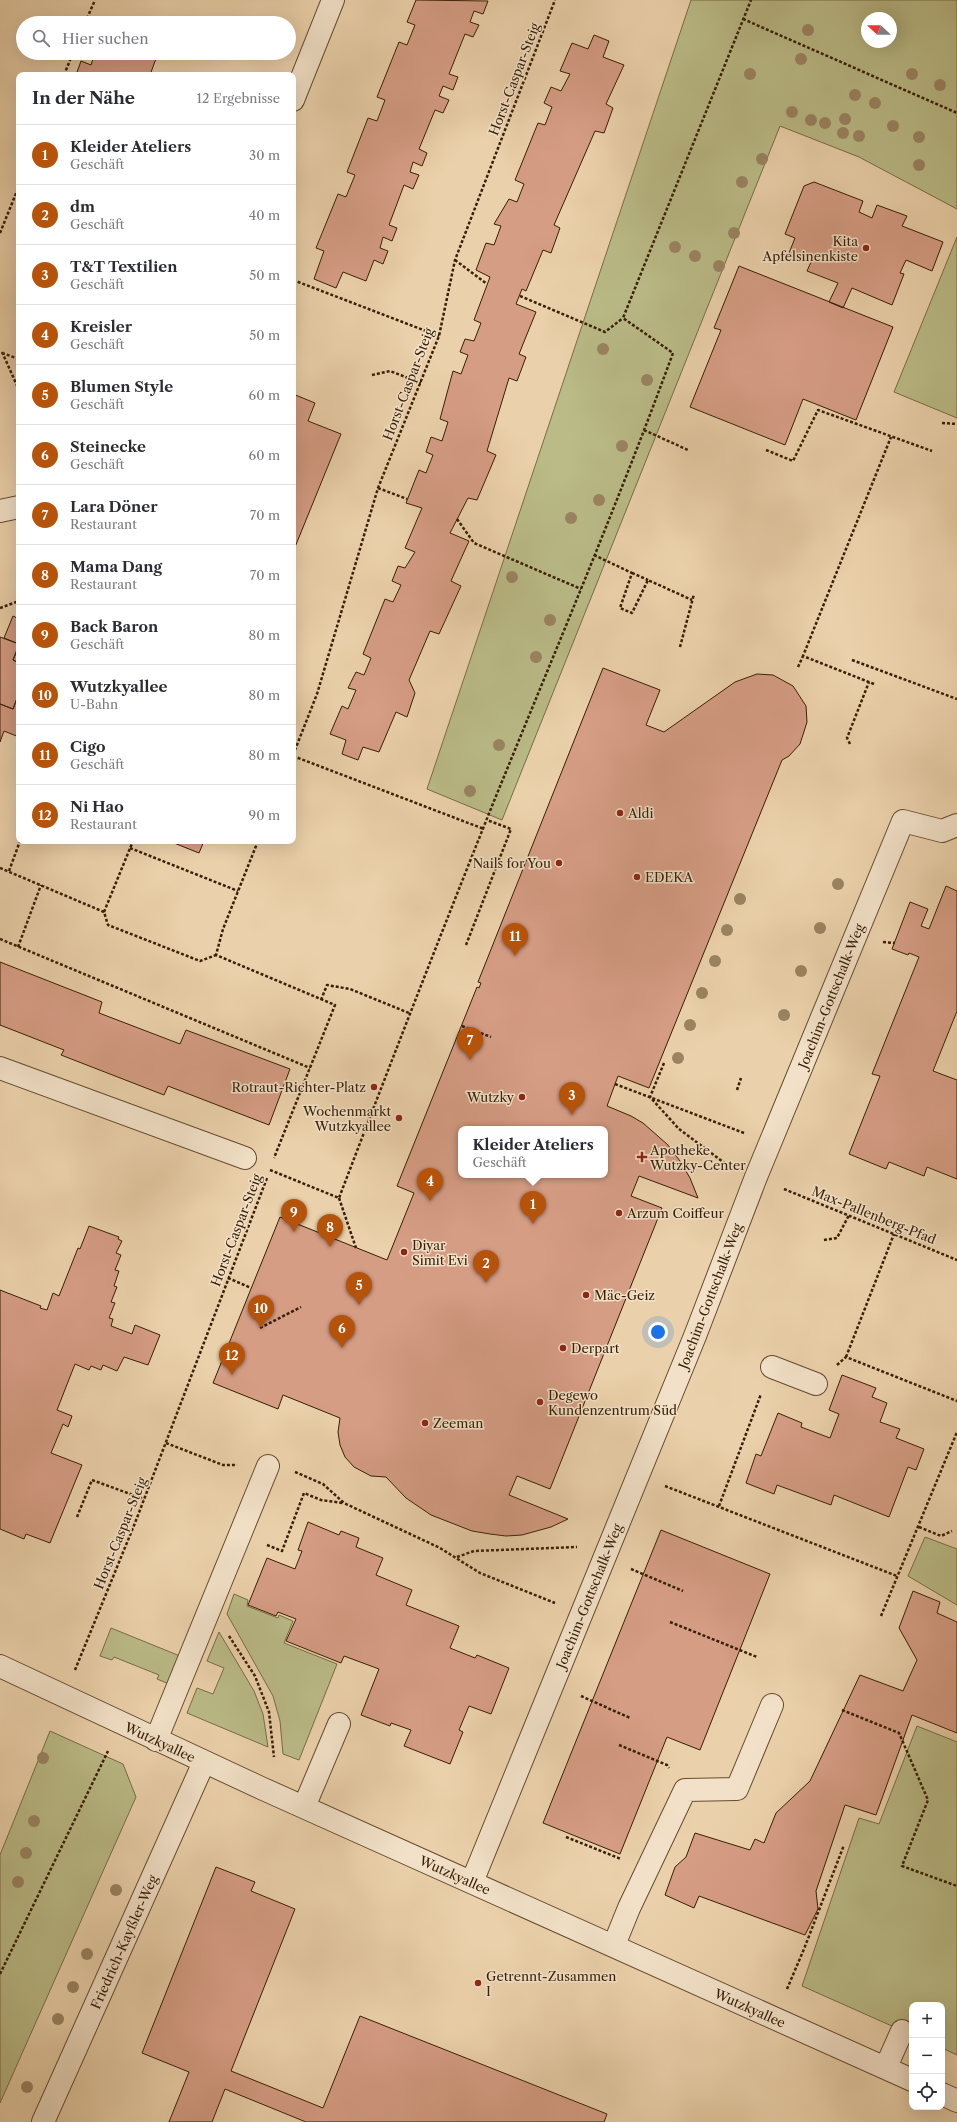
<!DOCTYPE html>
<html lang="de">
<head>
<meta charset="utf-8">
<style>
	:root { --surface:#fff; --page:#f2f2f3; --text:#2b2b33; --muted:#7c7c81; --line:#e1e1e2; --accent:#b45309 }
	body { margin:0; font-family:"Libre Caslon Text",serif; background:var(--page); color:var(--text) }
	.controls { position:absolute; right:12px; bottom:12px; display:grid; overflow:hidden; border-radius:8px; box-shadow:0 4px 16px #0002 }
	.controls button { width:36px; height:36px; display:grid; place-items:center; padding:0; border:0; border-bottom:1px solid var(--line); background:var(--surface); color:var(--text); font:20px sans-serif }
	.compass { position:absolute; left:861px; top:12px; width:36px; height:36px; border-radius:50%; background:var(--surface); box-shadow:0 4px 16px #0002; rotate:292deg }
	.you { position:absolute; left:658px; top:1332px; width:14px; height:14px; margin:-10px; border:3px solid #fff; border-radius:50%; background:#1a73e8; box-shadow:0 0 0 6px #1a73e833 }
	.badge { display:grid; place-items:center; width:26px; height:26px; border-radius:50%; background:var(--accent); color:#fff; font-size:13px; font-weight:700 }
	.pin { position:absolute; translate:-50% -33px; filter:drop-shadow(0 1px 2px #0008) }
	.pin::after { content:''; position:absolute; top:21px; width:14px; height:12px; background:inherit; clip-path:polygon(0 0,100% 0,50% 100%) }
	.popup { position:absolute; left:458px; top:1126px; width:150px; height:52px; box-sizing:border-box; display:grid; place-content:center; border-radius:8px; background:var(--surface); filter:drop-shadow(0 1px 3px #0005); font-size:13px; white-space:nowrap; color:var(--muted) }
	.popup b { font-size:15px; color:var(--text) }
	.popup::after { content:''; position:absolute; left:50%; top:100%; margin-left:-8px; border:8px solid transparent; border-top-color:var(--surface) }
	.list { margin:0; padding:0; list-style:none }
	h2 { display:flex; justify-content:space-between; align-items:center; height:52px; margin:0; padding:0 16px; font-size:17px }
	h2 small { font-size:13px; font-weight:400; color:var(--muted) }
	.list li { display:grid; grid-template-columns:26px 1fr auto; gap:12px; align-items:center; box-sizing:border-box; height:60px; padding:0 16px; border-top:1px solid var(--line) }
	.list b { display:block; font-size:15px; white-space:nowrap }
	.list p { margin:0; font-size:13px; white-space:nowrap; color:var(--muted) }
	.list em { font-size:13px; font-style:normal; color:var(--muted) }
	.icon { flex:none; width:22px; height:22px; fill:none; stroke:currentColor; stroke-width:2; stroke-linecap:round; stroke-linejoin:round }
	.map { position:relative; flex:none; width:957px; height:2122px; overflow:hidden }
	.search { position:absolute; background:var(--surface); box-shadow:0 4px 16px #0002; left:16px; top:16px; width:280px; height:44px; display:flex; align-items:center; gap:10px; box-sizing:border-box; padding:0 14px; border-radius:22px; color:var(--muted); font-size:15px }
	.panel { position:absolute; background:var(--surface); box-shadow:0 4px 16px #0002; left:16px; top:72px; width:280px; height:772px; border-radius:8px }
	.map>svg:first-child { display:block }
	.green { fill:#babb87; stroke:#796c46; fill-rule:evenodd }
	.building { fill:#d69d85; stroke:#381e05; fill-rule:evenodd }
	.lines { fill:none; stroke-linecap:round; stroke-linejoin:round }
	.minor-casing { stroke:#654b2e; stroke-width:24 }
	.path { stroke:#381e05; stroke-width:2.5; stroke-dasharray:3 2; stroke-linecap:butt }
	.minor { stroke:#f2e1c8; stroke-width:22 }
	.tree { fill:#9a8462 }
	.poi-dot { fill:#8f2418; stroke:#f2e1c8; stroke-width:1.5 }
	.labels { text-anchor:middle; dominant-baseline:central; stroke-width:3; stroke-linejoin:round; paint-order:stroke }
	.street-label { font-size:13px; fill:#381e05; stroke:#f2e1c8 }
	.poi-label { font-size:13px; fill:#381e05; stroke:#f2e1c8; text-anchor:start }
</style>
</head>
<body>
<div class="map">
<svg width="957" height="2122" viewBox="0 0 957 2122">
	<rect width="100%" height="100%" fill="#ebd1ab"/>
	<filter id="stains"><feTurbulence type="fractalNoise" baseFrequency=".005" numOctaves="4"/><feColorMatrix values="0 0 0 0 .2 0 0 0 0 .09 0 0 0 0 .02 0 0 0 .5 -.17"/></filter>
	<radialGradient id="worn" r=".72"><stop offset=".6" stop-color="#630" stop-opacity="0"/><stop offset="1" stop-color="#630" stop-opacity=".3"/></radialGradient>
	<!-- green -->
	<path class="green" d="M691 0H957V209L859 157 780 126 502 820 427 789ZM867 18H891V42H867Z
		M957 237V418L894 392Z
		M925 1537 957 1549V1605L908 1576Z
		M234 1594 248 1600 247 1606 278 1618 279 1615 293 1621 284 1643 337 1664 299 1760 283 1754 280 1721 273 1696 227 1614Z
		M111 1628 180 1656 169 1684 157 1679 159 1675 114 1657 112 1660 100 1656Z
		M219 1632 254 1691 263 1714 268 1747 187 1713 197 1688 213 1694 224 1668 207 1661Z
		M917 1726 957 1742V2055L942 2048V2005H912V2035L802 1986 859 1818 879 1824Z
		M50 1731 123 1764 136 1797 0 2103V1855Z"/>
	<!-- building -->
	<path class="building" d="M416 0 488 1 483 14 474 11 470 22 479 25 473 37 465 34 449 74 458 77 453 90 443 86 439 96 449 100 443 113 435 110 419 149 427 153 422 166 413 162 410 172 419 175 413 189 404 185 389 225 397 228 392 241 383 237 380 248 388 251 383 264 374 260 366 281 343 272 336 288 314 279 324 251 316 248 338 194 346 197 355 175 347 172 368 118 377 121 385 100 377 97 399 42 407 45 415 25 407 22Z
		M594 35 609 41 603 57 624 65 606 104 613 108 604 133 595 131 554 225 560 228 551 253 543 250 526 291 522 289 516 304 536 312 519 354 526 357 517 381 509 378 487 451 496 455 477 500 468 498 450 533 469 541 451 581 461 586 439 634 430 631 409 680 415 693 407 717 396 712 379 752 363 747 358 760 342 754 346 740 330 734 342 706 348 709 356 690 348 688 356 672 364 675 371 658 363 654 385 599 393 602 401 585 392 581 398 566 405 568 415 552 405 548 422 508 406 503 419 470 426 473 433 455 426 452 431 437 442 441 448 422 440 419 453 371 461 374 468 355 460 352 465 339 474 341 481 323 474 320 490 277 476 270 486 243 494 245 501 226 494 224 509 199 517 202 524 184 515 180 538 123 545 125 552 107 544 103 551 87 561 91 570 74 560 71 572 43 588 49Z
		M95 53H158L150 75H76L81 61 91 65Z
		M814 182 863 201 859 212 872 218 877 205 907 216 902 226 943 242 932 271 906 260 900 273 904 274 892 305 852 288 843 308 829 302 838 283 807 271 811 262 789 253 795 238 785 234 804 186Z
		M739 266 893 327 856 420 803 399 785 445 690 407 721 330 714 328Z
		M293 394 315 403 308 421 341 434 293 552Z
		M13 616 19 619V644L4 638Z
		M0 637 19 644 13 660 19 663V693L13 709 0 704Z
		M19 646V663L13 660Z
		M603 668 660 690 646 725 664 732 735 682 757 674 773 675 793 686 806 706 807 722 800 744 789 756 782 760 649 1088 618 1076 607 1106 631 1116 643 1123 668 1145 680 1161 690 1178 698 1198 639 1176 631 1196 662 1208 550 1489 517 1476 509 1495 568 1519 551 1527 522 1535 506 1536 490 1534 472 1531 431 1515 406 1498 386 1477 371 1476 354 1467 345 1457 340 1445 338 1432 340 1418 283 1395 278 1409 213 1383 280 1217 387 1260 414 1193 397 1186 477 987 479 988 481 983 478 982ZM461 1129H605V1175H461Z
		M19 693V737L4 731 0 742V704L13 709Z
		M169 841H204L199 853Z
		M946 886 957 891V1011L933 1071 957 1080V1179L927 1167 924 1176 889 1162 886 1169 849 1154 880 1076 872 1074 919 957 909 953 908 955 892 949 910 902 928 909 921 926 929 929Z
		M0 962 102 1002 99 1013 180 1044 186 1030 290 1069 269 1125 168 1086 164 1095 61 1055 64 1050 0 1025Z
		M89 1226 119 1237 118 1239 122 1241 116 1253 121 1255 115 1270 119 1271 114 1286 117 1287 111 1302 115 1303 109 1318 113 1319 111 1326 132 1334 135 1325 160 1335 148 1365 124 1357 117 1371 103 1365 101 1370 91 1366 89 1370 75 1364 57 1410 72 1416 68 1427 63 1424 51 1453 82 1465 50 1543 26 1534 24 1539 0 1529V1290L41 1306 40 1308 47 1310 53 1293 59 1296 78 1248 80 1249Z
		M842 1375 876 1388 872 1397 887 1403 880 1422 900 1429 896 1438 924 1449 916 1470 908 1467 889 1517 834 1495 831 1505 777 1485 774 1494 746 1483 756 1454 761 1456 778 1413 802 1423 801 1427 830 1438 839 1414 829 1410Z
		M308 1522 339 1535 341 1531 359 1538 356 1547 383 1558 376 1575 412 1590 406 1605 459 1626 450 1648 475 1658 477 1655 509 1668 491 1714 469 1706 459 1730 463 1732 450 1764 404 1746 411 1730 391 1723 390 1726 361 1715 379 1669 344 1656 341 1663 286 1641 296 1619 278 1612 276 1616 248 1605 267 1558 295 1569 302 1551 298 1550Z
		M661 1530 770 1574 700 1750 667 1737 620 1854 543 1823Z
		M913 1591 940 1602 937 1613 957 1622V1733L912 1715 876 1815 845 1805 816 1891 818 1909 805 1935 699 1896 694 1908 665 1895 675 1867 686 1857 695 1833 750 1850 755 1839 764 1843 776 1813 810 1781 860 1675 903 1691 917 1660 899 1628Z
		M216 1867 255 1882 251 1891 295 1909 231 2071 323 2108 360 2016 607 2114 604 2122H306L225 2089 212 2122H169L189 2072 142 2053Z"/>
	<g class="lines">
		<defs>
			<path id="minor" d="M293 100 333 0
				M0 511 19 507
				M0 1068 245 1158
				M772 1367 816 1384
				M0 1666 261 1788 912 2080
				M156 1740 268 1466
				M304 1807 339 1724
				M472 1882 695 1336 756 1177 903 821 942 831 957 825
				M614 1945 629 1908 685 1790 737 1789 772 1705
				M886 2067 902 2031
				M942 2094 957 2101
				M43 2122 204 1762"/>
		</defs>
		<!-- minor casing -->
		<use href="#minor" class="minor-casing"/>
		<!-- path -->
		<path class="path" d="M743 19 957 113
			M85 23 95 0
			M64 75 73 53
			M0 233 19 186
			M455 260 487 284
			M293 280 439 336
			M520 296 605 332 623 318
			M2 352 19 390
			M2 353 19 359
			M372 375 390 371 421 383
			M942 423 957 424
			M644 430 688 450
			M766 450 793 461 818 410 932 451
			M378 488 407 499
			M457 519 474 543 581 589
			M594 555 632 573 620 608 632 613 648 580 692 600
			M632 573 648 580
			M0 608 19 601
			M680 647 694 594
			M852 660 957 699
			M798 667 803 656
			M874 684 803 656 891 437
			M850 744 847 738 869 682
			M293 755 317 694 378 488 439 336 455 260 555 0
			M293 756 484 829
			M258 841 223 929 216 955 335 1005 274 1158
			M130 848 238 891
			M0 868 104 912 108 925 200 961 216 955
			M9 871 20 841
			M104 912 133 841
			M0 939 310 1068
			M883 942 895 943
			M466 945 511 829 487 820
			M18 947 41 885
			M321 1000 327 985 350 989 409 1013
			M462 1026 491 1037
			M664 1063 650 1097 679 1129 730 1167
			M615 1084 744 1133
			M737 1090 741 1078
			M270 1170 339 1198C389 1067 440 936 492 806 553 656 617 506 673 353L623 318 751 0
			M784 1189 957 1260
			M339 1198 356 1248
			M824 1240 837 1238 849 1215
			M228 1278 251 1288
			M260 1328 301 1307
			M846 1357 894 1234
			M837 1365 846 1357 957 1401
			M166 1443 223 1465H237
			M295 1472 323 1484 344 1503 440 1548 480 1573 555 1603
			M665 1486 897 1576
			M719 1506 761 1394
			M77 1517 92 1480 144 1499
			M919 1527 941 1536 952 1531
			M267 1545 282 1551 304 1493 321 1500 343 1503
			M457 1557 474 1551 577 1547
			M631 1569 683 1591
			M881 1616 957 1432
			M670 1622 757 1657
			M229 1636 255 1676 269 1712 274 1757
			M75 1670 135 1523 267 1178
			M581 1696 630 1718
			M842 1710 899 1733 928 1800 902 1866 957 1886
			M619 1745 667 1765 669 1768
			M566 1837 621 1859
			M0 1974 108 1751
			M787 1989 804 1949 844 1845"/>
		<!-- minor -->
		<use href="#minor" class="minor"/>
	</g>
	<!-- trees -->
	<g class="tree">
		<circle cx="808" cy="30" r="6"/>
		<circle cx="801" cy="59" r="6"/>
		<circle cx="750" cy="74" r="6"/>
		<circle cx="912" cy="74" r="6"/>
		<circle cx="940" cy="85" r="6"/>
		<circle cx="855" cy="95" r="6"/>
		<circle cx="875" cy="103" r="6"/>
		<circle cx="792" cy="112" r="6"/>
		<circle cx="845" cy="119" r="6"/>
		<circle cx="811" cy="120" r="6"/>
		<circle cx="825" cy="123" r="6"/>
		<circle cx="893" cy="126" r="6"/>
		<circle cx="843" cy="133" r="6"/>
		<circle cx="859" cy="136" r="6"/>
		<circle cx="919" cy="137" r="6"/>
		<circle cx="762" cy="159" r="6"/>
		<circle cx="919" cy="165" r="6"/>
		<circle cx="742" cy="182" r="6"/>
		<circle cx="734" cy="233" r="6"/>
		<circle cx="675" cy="247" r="6"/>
		<circle cx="695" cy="256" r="6"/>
		<circle cx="719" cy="266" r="6"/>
		<circle cx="603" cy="349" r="6"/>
		<circle cx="647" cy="380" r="6"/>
		<circle cx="622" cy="446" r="6"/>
		<circle cx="599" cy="500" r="6"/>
		<circle cx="571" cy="518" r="6"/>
		<circle cx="512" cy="577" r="6"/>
		<circle cx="550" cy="620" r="6"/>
		<circle cx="536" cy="657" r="6"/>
		<circle cx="499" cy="745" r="6"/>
		<circle cx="470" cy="791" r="6"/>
		<circle cx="838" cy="884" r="6"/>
		<circle cx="740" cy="899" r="6"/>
		<circle cx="820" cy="928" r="6"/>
		<circle cx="727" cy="930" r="6"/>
		<circle cx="715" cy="961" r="6"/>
		<circle cx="801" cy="971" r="6"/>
		<circle cx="702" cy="993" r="6"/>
		<circle cx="784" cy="1015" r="6"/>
		<circle cx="690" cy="1025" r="6"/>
		<circle cx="678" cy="1058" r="6"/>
		<circle cx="43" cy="1758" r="6"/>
		<circle cx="34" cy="1821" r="6"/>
		<circle cx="26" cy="1853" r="6"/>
		<circle cx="18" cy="1882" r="6"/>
		<circle cx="116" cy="1890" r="6"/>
		<circle cx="87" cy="1954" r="6"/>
		<circle cx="73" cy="1987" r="6"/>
		<circle cx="58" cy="2019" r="6"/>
		<circle cx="27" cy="2087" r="6"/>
	</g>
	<!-- markers -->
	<g class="poi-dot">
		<circle cx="866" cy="248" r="4"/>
		<circle cx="620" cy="813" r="4"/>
		<circle cx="559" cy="863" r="4"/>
		<circle cx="637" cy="877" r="4"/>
		<circle cx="374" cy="1087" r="4"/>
		<circle cx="522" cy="1097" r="4"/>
		<circle cx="399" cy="1118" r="4"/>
		<path d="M640 1151h4v4h4v4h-4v4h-4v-4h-4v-4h4z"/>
		<circle cx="619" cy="1213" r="4"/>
		<circle cx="404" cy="1252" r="4"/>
		<circle cx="586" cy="1295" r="4"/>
		<circle cx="563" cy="1348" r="4"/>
		<circle cx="540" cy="1402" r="4"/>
		<circle cx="425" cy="1423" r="4"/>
		<circle cx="478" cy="1983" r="4"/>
	</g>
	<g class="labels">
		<!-- street labels -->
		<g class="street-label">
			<text transform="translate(514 79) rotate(-69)">Horst-Caspar-Steig</text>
			<text transform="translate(408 384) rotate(-69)">Horst-Caspar-Steig</text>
			<text transform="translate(831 996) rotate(-68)">Joachim-Gottschalk-Weg</text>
			<text transform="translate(874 1215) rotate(22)">Max-Pallenberg-Pfad</text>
			<text transform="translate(236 1230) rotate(-69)">Horst-Caspar-Steig</text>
			<text transform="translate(710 1296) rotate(-69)">Joachim-Gottschalk-Weg</text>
			<text transform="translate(120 1533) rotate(-68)">Horst-Caspar-Steig</text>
			<text transform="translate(589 1596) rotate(-68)">Joachim-Gottschalk-Weg</text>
			<text transform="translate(160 1742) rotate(25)">Wutzkyallee</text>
			<text transform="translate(455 1875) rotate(24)">Wutzkyallee</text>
			<text transform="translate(124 1942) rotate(-66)">Friedrich-Kayßler-Weg</text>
			<text transform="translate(750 2008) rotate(24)">Wutzkyallee</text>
		</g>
		<!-- poi labels -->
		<g class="poi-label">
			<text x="858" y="241" text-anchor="end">Kita<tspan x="858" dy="15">Apfelsinenkiste</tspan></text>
			<text x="628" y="813">Aldi</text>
			<text x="551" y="863" text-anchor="end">Nails for You</text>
			<text x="645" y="877">EDEKA</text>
			<text x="366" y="1087" text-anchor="end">Rotraut-Richter-Platz</text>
			<text x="514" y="1097" text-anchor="end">Wutzky</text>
			<text x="391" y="1111" text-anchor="end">Wochenmarkt<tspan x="391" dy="15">Wutzkyallee</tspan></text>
			<text x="650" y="1150">Apotheke<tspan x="650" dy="15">Wutzky-Center</tspan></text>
			<text x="627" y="1213">Arzum Coiffeur</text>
			<text x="412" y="1245">Diyar<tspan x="412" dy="15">Simit Evi</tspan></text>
			<text x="594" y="1295">Mäc-Geiz</text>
			<text x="571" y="1348">Derpart</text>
			<text x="548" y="1395">Degewo<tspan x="548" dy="15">Kundenzentrum Süd</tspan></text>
			<text x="433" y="1423">Zeeman</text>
			<text x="486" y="1976">Getrennt-Zusammen<tspan x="486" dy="15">I</tspan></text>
		</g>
	</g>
	<rect width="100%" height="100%" filter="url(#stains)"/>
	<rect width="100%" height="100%" fill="url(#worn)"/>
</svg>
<div class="controls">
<button>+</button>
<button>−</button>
<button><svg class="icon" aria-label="locate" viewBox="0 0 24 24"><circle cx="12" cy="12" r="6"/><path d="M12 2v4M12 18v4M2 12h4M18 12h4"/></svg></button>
</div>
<svg class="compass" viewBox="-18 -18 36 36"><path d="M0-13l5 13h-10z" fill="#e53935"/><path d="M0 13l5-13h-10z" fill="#7c7c81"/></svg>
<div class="you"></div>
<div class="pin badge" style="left:533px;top:1224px">1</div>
<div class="popup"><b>Kleider Ateliers</b>Geschäft</div>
<div class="pin badge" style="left:486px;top:1283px">2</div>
<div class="pin badge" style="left:572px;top:1115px">3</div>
<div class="pin badge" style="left:430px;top:1201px">4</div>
<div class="pin badge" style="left:359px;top:1305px">5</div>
<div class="pin badge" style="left:342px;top:1348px">6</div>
<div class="pin badge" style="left:470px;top:1060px">7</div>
<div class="pin badge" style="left:330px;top:1247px">8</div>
<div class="pin badge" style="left:294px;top:1232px">9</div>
<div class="pin badge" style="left:261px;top:1328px">10</div>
<div class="pin badge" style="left:515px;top:956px">11</div>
<div class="pin badge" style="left:232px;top:1375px">12</div>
<div class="search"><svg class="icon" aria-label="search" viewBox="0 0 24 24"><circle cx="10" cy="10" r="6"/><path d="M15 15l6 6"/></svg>Hier suchen</div>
<section class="panel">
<h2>In der Nähe<small>12 Ergebnisse</small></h2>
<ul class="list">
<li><span class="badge">1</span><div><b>Kleider Ateliers</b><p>Geschäft</p></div><em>30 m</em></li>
<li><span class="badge">2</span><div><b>dm</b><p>Geschäft</p></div><em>40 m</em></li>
<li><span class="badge">3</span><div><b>T&amp;T Textilien</b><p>Geschäft</p></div><em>50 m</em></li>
<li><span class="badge">4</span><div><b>Kreisler</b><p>Geschäft</p></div><em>50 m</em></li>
<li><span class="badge">5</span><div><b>Blumen Style</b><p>Geschäft</p></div><em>60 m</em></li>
<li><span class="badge">6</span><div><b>Steinecke</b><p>Geschäft</p></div><em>60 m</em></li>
<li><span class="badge">7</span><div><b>Lara Döner</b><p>Restaurant</p></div><em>70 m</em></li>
<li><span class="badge">8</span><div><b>Mama Dang</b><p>Restaurant</p></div><em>70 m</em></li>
<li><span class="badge">9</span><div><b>Back Baron</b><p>Geschäft</p></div><em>80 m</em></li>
<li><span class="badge">10</span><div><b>Wutzkyallee</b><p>U-Bahn</p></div><em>80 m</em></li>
<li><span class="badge">11</span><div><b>Cigo</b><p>Geschäft</p></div><em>80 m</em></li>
<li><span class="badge">12</span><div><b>Ni Hao</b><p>Restaurant</p></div><em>90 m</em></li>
</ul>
</section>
</div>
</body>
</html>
